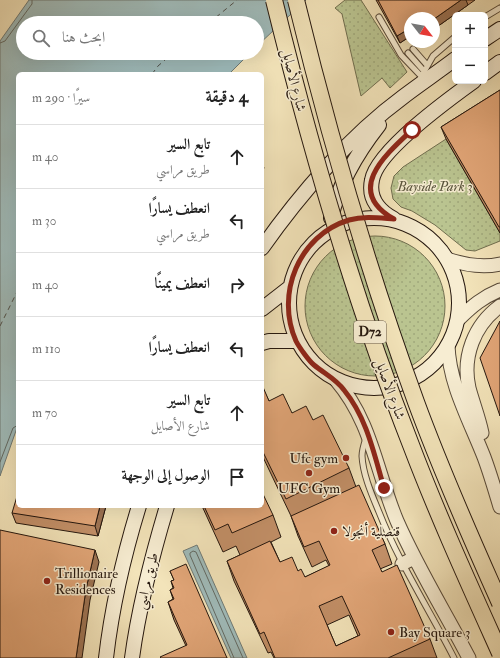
<!DOCTYPE html>
<html lang="ar">
<head>
<meta charset="utf-8">
<style>
	:root { --surface:#fff; --page:#f6f6f6; --text:#222; --muted:#767676; --line:#e0e0e0 }
	body { margin:0; font-family:"IM FELL Double Pica",Amiri,serif; background:var(--page); color:var(--text); direction:rtl }
	.controls { position:absolute; right:12px; top:12px; display:grid; overflow:hidden; border-radius:6px; box-shadow:0 4px 16px #0002 }
	.controls button { width:36px; height:36px; display:grid; place-items:center; padding:0; border:0; border-bottom:1px solid var(--line); background:var(--surface); color:var(--text); font:20px sans-serif }
	.compass { position:absolute; left:404px; top:12px; width:36px; height:36px; border-radius:50%; background:var(--surface); box-shadow:0 4px 16px #0002; rotate:121deg }
	.stop { position:absolute; width:12px; height:12px; margin:-9px; border:3px solid #8f2418; border-radius:50%; background:#fff }
	.stop.end { background:#8f2418; border-color:#fff; box-shadow:0 1px 4px #0008 }
	.list { margin:0; padding:0; list-style:none }
	h2 { display:flex; justify-content:space-between; align-items:center; height:52px; margin:0; padding:0 16px; font-size:17px }
	h2 small { font-size:13px; font-weight:400; color:var(--muted) }
	.list li { display:grid; grid-template-columns:26px 1fr auto; gap:12px; align-items:center; box-sizing:border-box; height:64px; padding:0 16px; border-top:1px solid var(--line) }
	.list b { display:block; font-size:15px; white-space:nowrap }
	.list p { margin:0; font-size:13px; white-space:nowrap; color:var(--muted) }
	.list em { font-size:13px; font-style:normal; color:var(--muted) }
	.icon { flex:none; width:22px; height:22px; fill:none; stroke:currentColor; stroke-width:2; stroke-linecap:round; stroke-linejoin:round }
	.map { position:relative; flex:none; width:500px; height:658px; overflow:hidden; direction:ltr }
	.search { position:absolute; background:var(--surface); box-shadow:0 4px 16px #0002; left:16px; top:16px; width:248px; height:44px; display:flex; align-items:center; gap:10px; box-sizing:border-box; padding:0 14px; border-radius:22px; color:var(--muted); font-size:15px }
	.panel { position:absolute; background:var(--surface); box-shadow:0 4px 16px #0002; left:16px; top:72px; width:248px; height:436px; border-radius:6px; direction:rtl }
	.map>svg:first-child { display:block }
	.grass { fill:url(#grass-dots); stroke:#706e4f }
	.water { fill:#a0bcbb; stroke:#6f7a76 }
	.lines { fill:none; stroke-linecap:round; stroke-linejoin:round }
	.shore { stroke:#626a64; stroke-width:1 }
	.ferry { stroke:#50514b; stroke-width:1; stroke-dasharray:5 4; stroke-linecap:butt }
	.service-casing { stroke:#584a39; stroke-width:7 }
	.tertiary-casing { stroke:#584a39; stroke-width:15 }
	.secondary-casing { stroke:#25170e; stroke-width:16 }
	.service { stroke:#f7edd2; stroke-width:5 }
	.tertiary { stroke:#f7edd2; stroke-width:13 }
	.secondary { stroke:#f7edd2; stroke-width:14 }
	.primary-bridge-casing { stroke:#25170e; stroke-width:18; stroke-linecap:butt }
	.primary-bridge { stroke:#f3e4ba; stroke-width:16 }
	.wall { fill:#c28f67; stroke:#25170e; fill-rule:evenodd }
	.shaded-wall { fill:#9e7454; stroke:#25170e }
	.building { fill:#e2a678; stroke:#25170e; fill-rule:evenodd }
	.route { stroke:#8f2418; stroke-width:5 }
	.poi-dot { fill:#8f2418; stroke:#f7edd2; stroke-width:1.5 }
	.labels { text-anchor:middle; dominant-baseline:central; stroke-width:3; stroke-linejoin:round; paint-order:stroke }
	.shield { fill:#f7edd2; stroke:#645749; stroke-width:1 }
	.shield-label { font-size:13px; font-weight:bold; fill:#25170e }
	.street-label { font-size:14px; fill:#25170e; stroke:#f7edd2 }
	.park-label { font-size:14px; font-style:italic; fill:#59543c; stroke:#f7edd2 }
	.poi-label { font-size:14px; fill:#25170e; stroke:#f7edd2; text-anchor:start }
</style>
</head>
<body>
<div class="map">
<svg width="500" height="658" viewBox="0 0 500 658">
	<defs>
		<pattern id="grass-dots" width="8" height="8" patternUnits="userSpaceOnUse"><rect width="8" height="8" fill="#bac490"/><path d="M2 2h.1M6 6h.1" fill="none" stroke="#a0a87b" stroke-width="1.8" stroke-linecap="round"/></pattern>
	</defs>
	<rect width="100%" height="100%" fill="#f3e4ba"/>
	<filter id="stains"><feTurbulence type="fractalNoise" baseFrequency=".005" numOctaves="4"/><feColorMatrix values="0 0 0 0 .2 0 0 0 0 .09 0 0 0 0 .02 0 0 0 .5 -.17"/></filter>
	<radialGradient id="worn" r=".72"><stop offset=".6" stop-color="#630" stop-opacity="0"/><stop offset="1" stop-color="#630" stop-opacity=".3"/></radialGradient>
	<!-- grass -->
	<path class="grass" d="M345 0H361L407 72 390 88 382 78 361 96 342 14 335 8Z
		M446 139 500 233V241L475 251 466 250 435 225 412 211 401 207 393 199 391 188 394 176 403 167Z
		M305 306a70 70 0 1 1 140 0a70 70 0 1 1-140 0Z"/>
	<!-- water -->
	<path class="water" d="M29 0H306L257 46V23H23V53H250L229 74H18V425L0 476V41Z
		M197 545 247 658H231L183 551Z"/>
	<g class="lines">
		<!-- shore -->
		<path class="shore" d="M0 43 5 41 32 4V0
			M0 462 13 428 18 425
			M234 658 190 555V553L193 551 196 552 243 658"/>
		<!-- ferry -->
		<path class="ferry" d="M209 23 237 0
			M152 74 158 66 173 53
			M0 326 18 290"/>
		<defs>
			<path id="service" d="M379 17 401 55 421 76
				M485 17 500 8
				M413 49 427 65
				M408 53 424 71
				M420 79 433 56 455 37
				M366 438C364 444 362 450 362 456 363 475 372 495 379 512 399 563 429 609 454 658"/>
			<path id="tertiary" d="M447 259C465 265 482 268 500 264
				M459 319C472 306 483 297 500 290
				M448 345C449 384 470 421 484 457 490 473 495 490 500 507
				M336 380C372 422 376 471 397 521 418 569 445 612 469 658
				M482 433C479 418 473 403 469 388 462 357 474 325 500 306
				M402 564 414 558"/>
			<path id="secondary" d="M485 39 500 29
				M485 73 500 62
				M289 303a85 85 0 1 1 170 0a85 85 0 1 1-170 0Z
				M331 218C339 183 357 153 379 125
				M394 219C379 211 368 199 372 180 377 151 449 99 474 81
				M262 248C300 194 350 136 403 97 420 84 438 72 455 59
				M262 309 289 288
				M262 343 269 341H297
				M106 658C112 606 124 555 139 506
				M132 658C139 606 152 556 167 506"/>
		</defs>
		<!-- service casing -->
		<use href="#service" class="service-casing"/>
		<!-- tertiary casing -->
		<use href="#tertiary" class="tertiary-casing"/>
		<!-- secondary casing -->
		<use href="#secondary" class="secondary-casing"/>
		<!-- service -->
		<use href="#service" class="service"/>
		<!-- tertiary -->
		<use href="#tertiary" class="tertiary"/>
		<!-- secondary -->
		<use href="#secondary" class="secondary"/>
		<defs>
			<path id="primary-bridge" d="M274 0C311 151 354 300 411 445 438 516 469 584 500 653
				M296 0C329 136 368 270 416 402 441 470 470 536 500 603"/>
		</defs>
		<!-- primary-bridge casing -->
		<use href="#primary-bridge" class="primary-bridge-casing"/>
		<!-- primary-bridge -->
		<use href="#primary-bridge" class="primary-bridge"/>
	</g>
	<!-- wall -->
	<path class="wall" d="M376 0H475L468 5 434 29V18H410V38L409 37 400 43Z
		M500 90V233L446 139 441 127Z
		M262 387 269 401 292 413 313 420 349 468 356 487 385 544 392 564 380 569 382 572 430 639 437 658H274L271 652 268 653 234 581 227 561 240 555 236 546 223 552 202 506H262L273 515 281 537 271 542 280 562 298 571 305 577 329 566 326 560 312 567 298 536 291 516 262 455ZM349 615 358 636 336 646 327 625Z
		M18 506H106L98 536 16 523 12 513Z
		M170 571 227 658 186 646 174 620 168 602 173 599 170 590 173 588 171 581 174 580Z"/>
	<!-- shaded-wall -->
	<path class="shaded-wall" d="M461 0H466L468 5 434 29V19Z
		M407 30 409 37 400 43 397 36Z
		M262 163 264 168 262 171Z
		M100 506H106L98 536 95 526Z
		M95 550 99 562 90 600 82 658H76L86 589Z"/>
	<!-- building -->
	<path class="building" d="M378 0H461L434 19V18H410V33L407 30 397 36Z
		M500 90V227H499L441 127Z
		M500 321V416L480 358Z
		M262 387H263L269 401 283 394 292 413 306 406 313 420 323 415 349 468 286 499 262 450Z
		M359 485 385 544 372 550 382 572 397 565 430 639 388 658H275L264 632 260 634 227 561 270 541 280 562 292 557 298 571 301 569 305 577 330 565 319 541 304 547 291 516ZM342 596 360 635 336 646 319 606Z
		M262 492 273 515 232 533 228 524 215 530 204 506H262Z
		M18 493V506H100L95 526 12 513Z
		M0 530 95 550 86 589 76 658H0Z
		M186 564 227 658H161L160 657 187 645 168 602 174 599 170 590 174 588 171 581 174 580 170 571Z"/>
	<g class="lines">
		<!-- route -->
		<path class="route" d="M384 488C374 454 367 418 344 390 336 379 325 374 314 365 309 361 299 347 296 341 275 294 299 235 349 220 364 216 379 218 394 219 344 191 385 155 412 130"/>
	</g>
	<!-- markers -->
	<g class="poi-dot">
		<circle cx="346" cy="458" r="4"/>
		<circle cx="309" cy="473" r="4"/>
		<circle cx="334" cy="531" r="4"/>
		<circle cx="47" cy="581" r="4"/>
		<circle cx="391" cy="632" r="4"/>
	</g>
	<g class="labels">
		<!-- shield labels -->
		<rect class="shield" x="354" y="321" width="32" height="22" rx="3"/>
		<g class="shield-label">
			<text x="370" y="332">D72</text>
		</g>
		<!-- street labels -->
		<g class="street-label">
			<text transform="translate(294 80) rotate(76)">شارع الأصايل</text>
			<text transform="translate(390 389) rotate(70)">شارع الأصايل</text>
			<text transform="translate(147 581) rotate(-77)">طريق مراسي</text>
		</g>
		<!-- park labels -->
		<g class="park-label">
			<text x="435" y="186">Bayside Park 3</text>
		</g>
		<!-- poi labels -->
		<g class="poi-label">
			<text x="338" y="458" text-anchor="end">Ufc gym</text>
			<text x="309" y="488" text-anchor="middle">UFC Gym</text>
			<text x="342" y="531">قنصلية أنجولا</text>
			<text x="55" y="573">Trillionaire<tspan x="55" dy="16">Residences</tspan></text>
			<text x="399" y="632">Bay Square 3</text>
		</g>
	</g>
	<rect width="100%" height="100%" filter="url(#stains)"/>
	<rect width="100%" height="100%" fill="url(#worn)"/>
</svg>
<div class="controls">
<button>+</button>
<button>−</button>
</div>
<svg class="compass" viewBox="-18 -18 36 36"><path d="M0-13l5 13h-10z" fill="#e53935"/><path d="M0 13l5-13h-10z" fill="#767676"/></svg>
<div class="stop" style="left:412px;top:130px"></div>
<div class="stop end" style="left:384px;top:488px"></div>
<div class="search"><svg class="icon" aria-label="search" viewBox="0 0 24 24"><circle cx="10" cy="10" r="6"/><path d="M15 15l6 6"/></svg>ابحث هنا</div>
<section class="panel">
<h2>4 دقيقة<small>سيرًا · 290 m</small></h2>
<ul class="list">
<li><svg class="icon" aria-label="ahead" viewBox="0 0 24 24"><path d="M12 20V5M6 11l6-6 6 6"/></svg><div><b>تابع السير</b><p>طريق مراسي</p></div><em>40 m</em></li>
<li><svg class="icon" aria-label="left" viewBox="0 0 24 24"><path d="M17 20v-9H6M10 6l-5 5 5 5"/></svg><div><b>انعطف يسارًا</b><p>طريق مراسي</p></div><em>30 m</em></li>
<li><svg class="icon" aria-label="right" viewBox="0 0 24 24"><path d="M7 20v-9h11M14 6l5 5-5 5"/></svg><div><b>انعطف يمينًا</b></div><em>40 m</em></li>
<li><svg class="icon" aria-label="left" viewBox="0 0 24 24"><path d="M17 20v-9H6M10 6l-5 5 5 5"/></svg><div><b>انعطف يسارًا</b></div><em>110 m</em></li>
<li><svg class="icon" aria-label="ahead" viewBox="0 0 24 24"><path d="M12 20V5M6 11l6-6 6 6"/></svg><div><b>تابع السير</b><p>شارع الأصايل</p></div><em>70 m</em></li>
<li><svg class="icon" aria-label="arrive" viewBox="0 0 24 24"><path d="M6 21V4h12l-3 4 3 4H6"/></svg><div><b>الوصول إلى الوجهة</b></div></li>
</ul>
</section>
</div>
</body>
</html>
